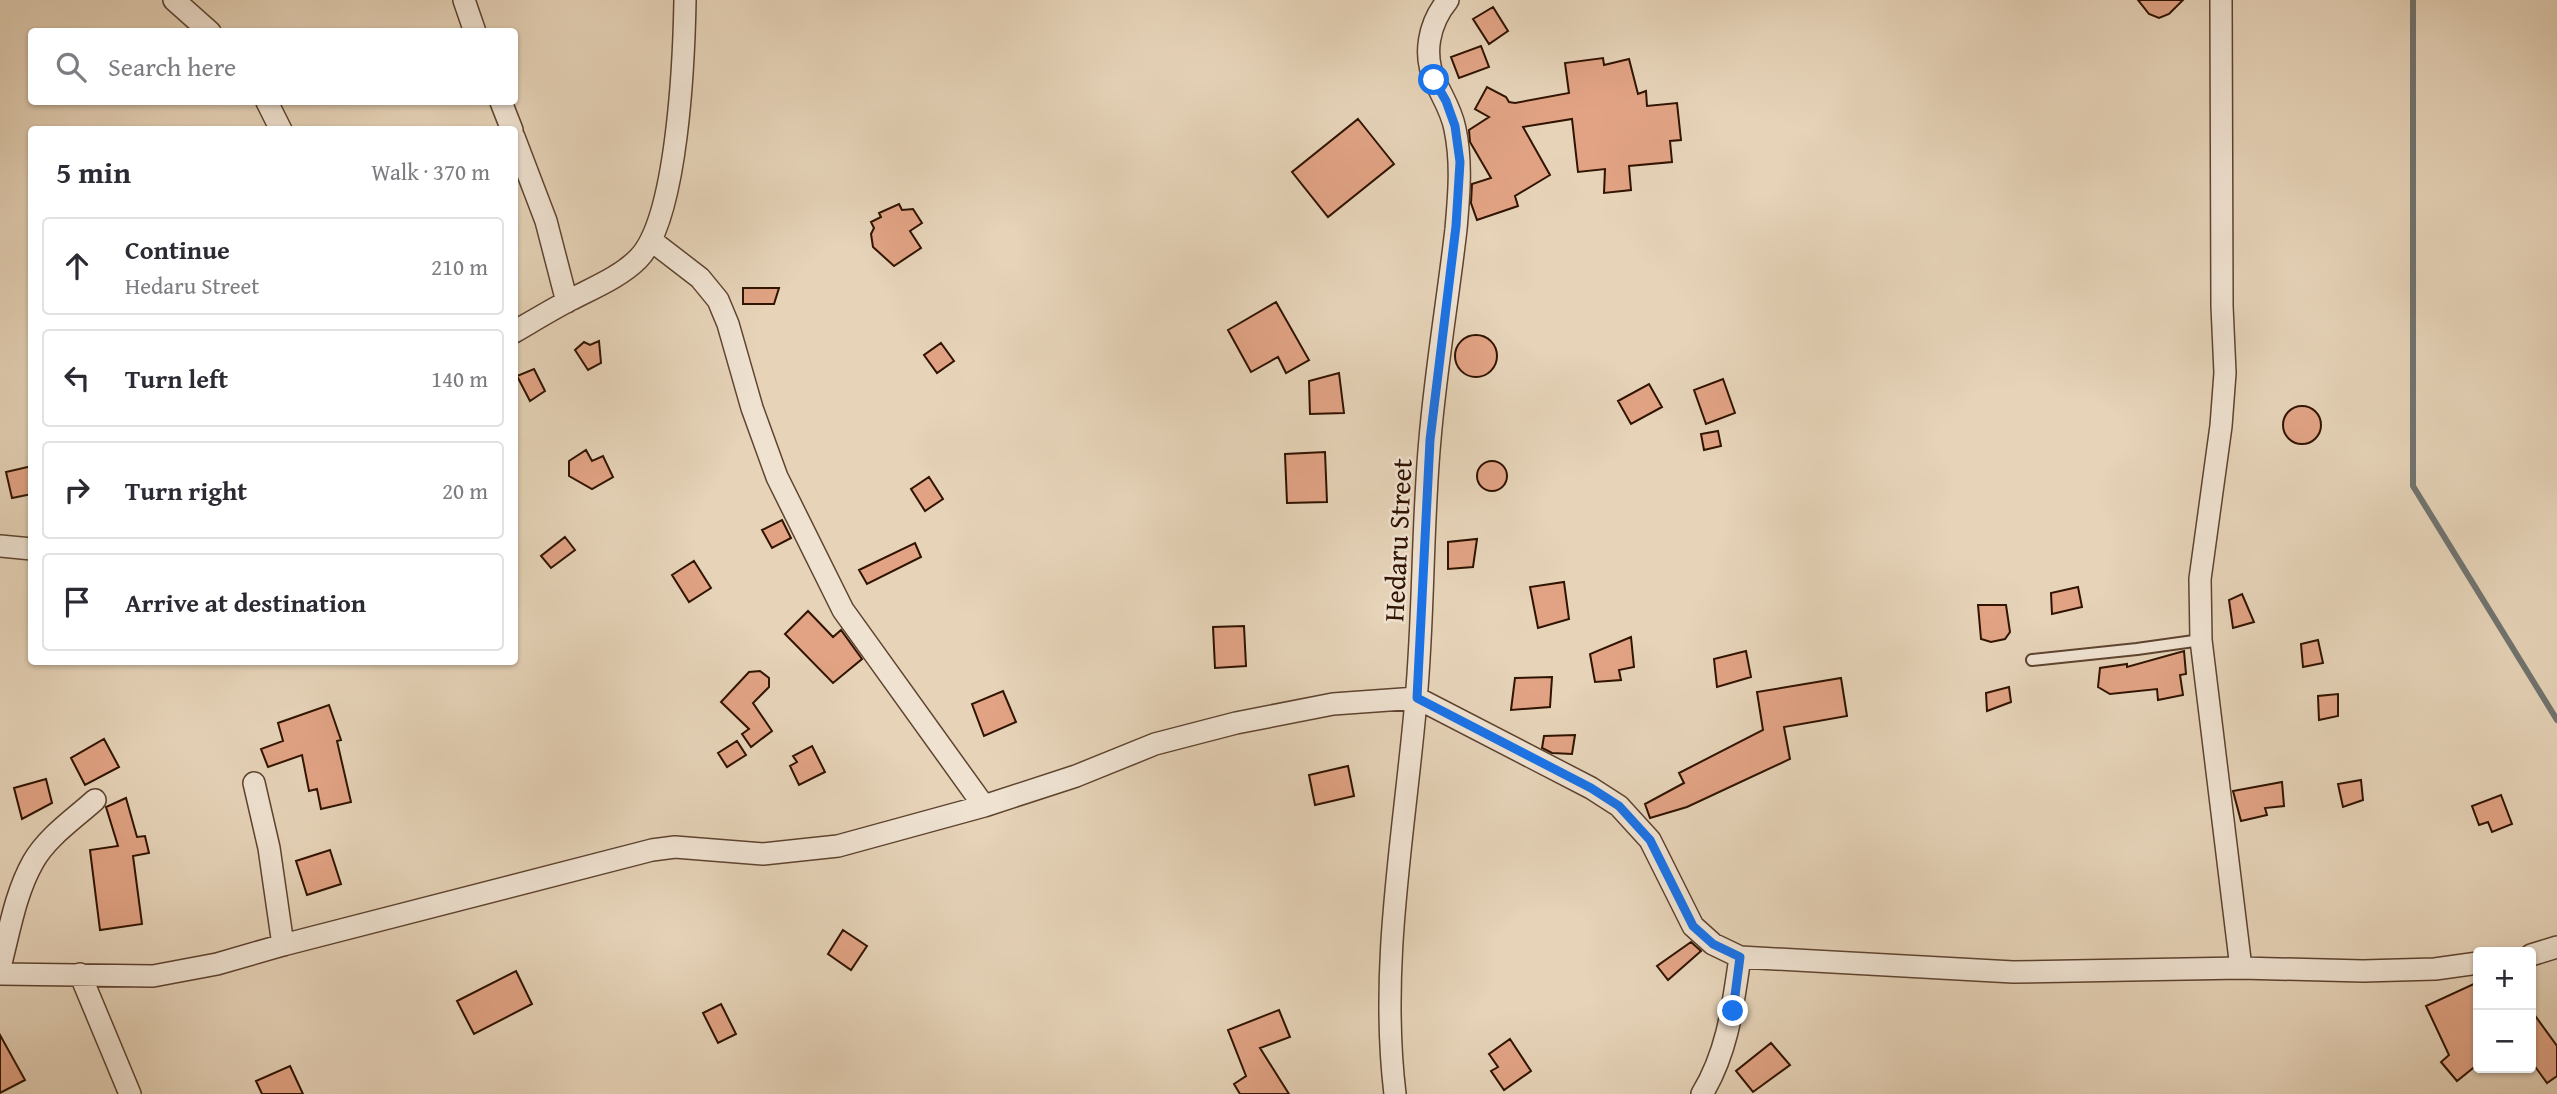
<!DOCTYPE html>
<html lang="en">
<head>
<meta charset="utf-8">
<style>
	:root { --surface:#fff; --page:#f7f7f7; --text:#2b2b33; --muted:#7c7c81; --line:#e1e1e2 }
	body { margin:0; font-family:"Gentium Book Plus",serif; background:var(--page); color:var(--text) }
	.controls { position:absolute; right:21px; bottom:21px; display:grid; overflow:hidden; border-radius:7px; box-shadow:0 2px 5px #0004 }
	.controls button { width:63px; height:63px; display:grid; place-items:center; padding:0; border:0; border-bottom:2px solid var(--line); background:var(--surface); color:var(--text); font:35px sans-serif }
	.stop { position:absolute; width:21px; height:21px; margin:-16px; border:5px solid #1a73e8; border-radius:50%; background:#fff }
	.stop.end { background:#1a73e8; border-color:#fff; box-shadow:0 2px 7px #0008 }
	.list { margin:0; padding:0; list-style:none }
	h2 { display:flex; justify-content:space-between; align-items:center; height:91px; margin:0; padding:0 28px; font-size:30px }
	h2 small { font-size:23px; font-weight:400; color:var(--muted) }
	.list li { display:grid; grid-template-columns:46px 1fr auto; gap:21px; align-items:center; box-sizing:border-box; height:98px; margin:0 14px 14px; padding:0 14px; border:2px solid var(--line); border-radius:7px }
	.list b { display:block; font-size:26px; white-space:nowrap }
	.list p { margin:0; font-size:23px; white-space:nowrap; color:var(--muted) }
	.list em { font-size:23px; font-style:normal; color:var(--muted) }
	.icon { flex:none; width:38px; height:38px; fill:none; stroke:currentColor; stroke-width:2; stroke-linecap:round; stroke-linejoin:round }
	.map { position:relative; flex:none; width:2557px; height:1094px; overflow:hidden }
	.search { position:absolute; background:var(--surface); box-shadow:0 2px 5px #0004; left:28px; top:28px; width:490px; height:77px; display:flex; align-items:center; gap:18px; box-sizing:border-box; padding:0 24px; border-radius:7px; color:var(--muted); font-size:26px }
	.panel { position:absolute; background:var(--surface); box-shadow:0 2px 5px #0004; left:28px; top:126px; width:490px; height:539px; border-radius:7px }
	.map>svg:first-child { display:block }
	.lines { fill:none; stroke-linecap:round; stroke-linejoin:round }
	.stream { stroke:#717470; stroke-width:6 }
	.building { fill:#e1a384; stroke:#301301; stroke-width:2 }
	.lane-casing { stroke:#5e432f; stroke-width:14 }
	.street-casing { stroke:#5e432f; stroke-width:24 }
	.lane { stroke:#efe2d1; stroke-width:10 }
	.street { stroke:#efe2d1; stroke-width:21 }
	.route { stroke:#1a73e8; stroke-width:9 }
	.labels { text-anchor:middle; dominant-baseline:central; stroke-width:5; stroke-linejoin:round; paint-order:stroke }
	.street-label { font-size:28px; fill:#301301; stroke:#efe2d1 }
</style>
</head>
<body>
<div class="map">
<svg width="2557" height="1094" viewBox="0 0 2557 1094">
	<rect width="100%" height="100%" fill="#e6d3b8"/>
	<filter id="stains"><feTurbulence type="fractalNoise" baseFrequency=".00286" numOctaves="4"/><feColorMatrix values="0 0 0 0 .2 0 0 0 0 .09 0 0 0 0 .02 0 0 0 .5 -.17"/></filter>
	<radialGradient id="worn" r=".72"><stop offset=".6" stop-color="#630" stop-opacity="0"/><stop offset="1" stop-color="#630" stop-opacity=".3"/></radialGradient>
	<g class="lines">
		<!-- stream -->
		<path class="stream" d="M2413 0V486L2557 720"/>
	</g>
	<!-- building -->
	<path class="building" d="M2138 0H2183L2169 14 2159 18 2149 14Z
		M1493 7 1508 31 1489 44 1473 19Z
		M1481 46 1489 67 1459 78 1451 57Z
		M1603 58 1604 65 1629 59 1638 94 1646 91 1647 106 1677 103 1681 140 1670 141 1672 162 1629 166 1631 190 1604 193 1605 169 1578 172 1572 119 1523 127 1550 175 1515 196 1518 206 1477 220 1471 203 1472 184 1491 178 1470 142 1469 130 1489 117 1475 109 1487 87 1506 97 1509 102 1515 103 1569 93 1565 63Z
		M1358 119 1394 164 1328 217 1292 172Z
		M899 204 902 210 913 209 922 223 910 231 921 248 894 266 873 247 871 234 874 228 871 222 881 217 879 213Z
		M743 288H779L774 304H743Z
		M1276 302 1309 360 1286 373 1278 357 1251 372 1228 330Z
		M1455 356a21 21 0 1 1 42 0a21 21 0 1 1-42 0Z
		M599 341 601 363 588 370 575 350 584 342 590 345Z
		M941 343 954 361 937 373 924 355Z
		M534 369 545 391 530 401 517 376Z
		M1339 373 1344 413 1310 414 1309 381Z
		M1723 379 1735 413 1706 424 1694 390Z
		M1649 384 1662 407 1631 424 1618 401Z
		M2283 425a19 19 0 1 1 38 0a19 19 0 1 1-38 0Z
		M1718 431 1721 446 1704 450 1701 434Z
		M586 450 592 461 603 456 613 477 592 489 569 476V461Z
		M1325 452 1327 502 1287 503 1285 454Z
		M1477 476a15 15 0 1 1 30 0a15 15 0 1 1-30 0Z
		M32 466V494L12 498 6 472Z
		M929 477 943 499 925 511 911 489Z
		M782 520 791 538 772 548 762 530Z
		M565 537 575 550 551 568 541 556Z
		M1477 539 1473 567 1448 569V542Z
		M915 543 921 557 867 584 859 570Z
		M694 561 711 588 689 602 672 575Z
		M1564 582 1569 619 1538 628 1530 587Z
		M2078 587 2082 607 2052 614 2051 593Z
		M2242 594 2254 622 2233 628 2229 600Z
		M1978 605H2006L2010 632 2005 639 1991 642 1981 639Z
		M808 611 833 637 841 630 862 659 833 683 785 634Z
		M1244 626 1246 666 1215 668 1213 627Z
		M1631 637 1634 667 1619 670 1621 680 1595 682 1590 654Z
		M2318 640 2323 663 2303 667 2301 644Z
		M1746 651 1751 677 1717 687 1714 659Z
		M2184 651 2186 674 2180 675 2183 695 2158 700 2157 689 2110 694 2098 687 2100 668 2127 664V667Z
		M760 671 769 678V687L753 703 772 731 751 747 742 734 749 729 721 702 749 672Z
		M1552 677 1550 707 1511 710 1515 678Z
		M1841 678 1847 716 1784 727 1790 759 1687 807 1650 818 1645 804 1684 783 1679 773 1763 730 1757 692Z
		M2009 687 2011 702 1987 711 1986 693Z
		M1003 691 1016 722 984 736 972 704Z
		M2338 694V716L2319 720 2318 696Z
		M329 705 341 740 337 741 351 802 321 809 317 789 309 791 302 755 268 767 261 749 283 741 278 723Z
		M1575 735 1572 754 1552 753 1542 748 1544 736Z
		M104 739 119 767 85 785 71 758Z
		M737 741 746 755 727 767 718 753Z
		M812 746 825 772 799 785 790 766 797 762 793 756Z
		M1348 766 1354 796 1315 805 1309 775Z
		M46 779 52 803 22 819 14 788Z
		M2361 780 2363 800 2343 807 2338 784Z
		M2282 782 2284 806 2265 808 2267 815 2241 821 2233 791Z
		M2501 795 2512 824 2492 832 2488 822 2479 825 2472 806Z
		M126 798 137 837 145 836 149 853 133 856 142 924 100 930 90 850 118 846 106 807Z
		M330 850 341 884 307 895 296 861Z
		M843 930 867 946 851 970 828 954Z
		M1691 942 1701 951 1668 980 1657 966Z
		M516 971 532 1004 474 1034 457 1001Z
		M2478 982V1064L2457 1081 2441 1062 2449 1055 2426 1006Z
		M721 1004 736 1034 718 1043 703 1013Z
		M1279 1010 1290 1037 1260 1048 1289 1094H1240L1234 1084 1246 1076 1228 1030Z
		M2531 1010 2557 1046V1076L2547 1083 2531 1061Z
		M0 1035 25 1080 0 1093Z
		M1510 1039 1531 1071 1504 1090 1491 1071 1498 1067 1489 1054Z
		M1771 1043 1790 1065 1753 1092 1736 1071Z
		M290 1066 303 1094H262L256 1081Z"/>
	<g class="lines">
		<defs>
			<path id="lane" d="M2032 660 2137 649 2201 640"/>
			<path id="street" d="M174 0 210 32
				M464 0 475 32
				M2221 0 2222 306 2225 373 2221 426 2200 579 2201 640 2241 968
				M267 102 281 130
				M501 102 512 130
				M514 137 546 221 567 302
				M652 241 700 278 718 300 728 324 752 408 777 477 843 610 984 806
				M514 332C533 321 551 310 570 300 593 288 620 277 638 259 678 219 684 57 685 0
				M0 546 32 549
				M254 783 269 848 283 945
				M2531 955 2557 947
				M0 967C9 933 15 894 33 862 47 837 74 819 95 800
				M0 974 153 976 217 964 283 945 652 850 675 847 763 854 838 846 984 806 1076 776 1155 744 1236 723 1333 704 1417 698 1591 788 1619 806 1650 840 1693 926 1713 944 1740 957 2013 972 2241 968 2363 971 2435 969 2478 963
				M80 974 130 1094
				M1395 1094C1379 963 1405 830 1416 700 1424 613 1422 525 1430 439 1436 368 1448 299 1456 229 1459 195 1462 162 1455 129 1452 112 1443 98 1436 83 1422 55 1429 23 1448 0
				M1702 1094C1728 1051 1733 1005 1740 957"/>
		</defs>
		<!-- lane casing -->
		<use href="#lane" class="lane-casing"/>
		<!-- street casing -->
		<use href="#street" class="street-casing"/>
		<!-- lane -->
		<use href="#lane" class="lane"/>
		<!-- street -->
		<use href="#street" class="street"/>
	</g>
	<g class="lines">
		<!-- route -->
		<path class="route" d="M1434 80 1446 101 1455 126 1460 162 1456 226 1430 440 1417 698 1591 788 1619 806 1650 840 1693 926 1713 944 1740 957 1733 1011"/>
	</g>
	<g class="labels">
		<!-- street labels -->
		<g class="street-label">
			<text transform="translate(1397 540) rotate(-87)">Hedaru Street</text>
		</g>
	</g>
	<rect width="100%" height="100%" filter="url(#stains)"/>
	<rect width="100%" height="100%" fill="url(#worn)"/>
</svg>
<div class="controls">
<button>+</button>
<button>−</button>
</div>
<div class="stop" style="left:1434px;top:80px"></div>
<div class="stop end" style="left:1733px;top:1011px"></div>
<div class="search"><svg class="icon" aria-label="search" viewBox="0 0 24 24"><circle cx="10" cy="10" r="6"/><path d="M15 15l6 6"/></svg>Search here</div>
<section class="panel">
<h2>5 min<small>Walk · 370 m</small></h2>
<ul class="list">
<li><svg class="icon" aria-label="ahead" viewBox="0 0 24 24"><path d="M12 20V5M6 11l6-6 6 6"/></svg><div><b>Continue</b><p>Hedaru Street</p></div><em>210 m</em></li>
<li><svg class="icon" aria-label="left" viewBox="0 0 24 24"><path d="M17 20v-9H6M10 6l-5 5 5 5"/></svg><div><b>Turn left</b></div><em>140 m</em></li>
<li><svg class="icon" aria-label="right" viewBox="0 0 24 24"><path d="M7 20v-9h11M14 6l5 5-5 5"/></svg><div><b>Turn right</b></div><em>20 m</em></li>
<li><svg class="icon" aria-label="arrive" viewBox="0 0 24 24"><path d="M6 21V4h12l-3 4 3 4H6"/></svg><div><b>Arrive at destination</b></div></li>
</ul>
</section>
</div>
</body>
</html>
